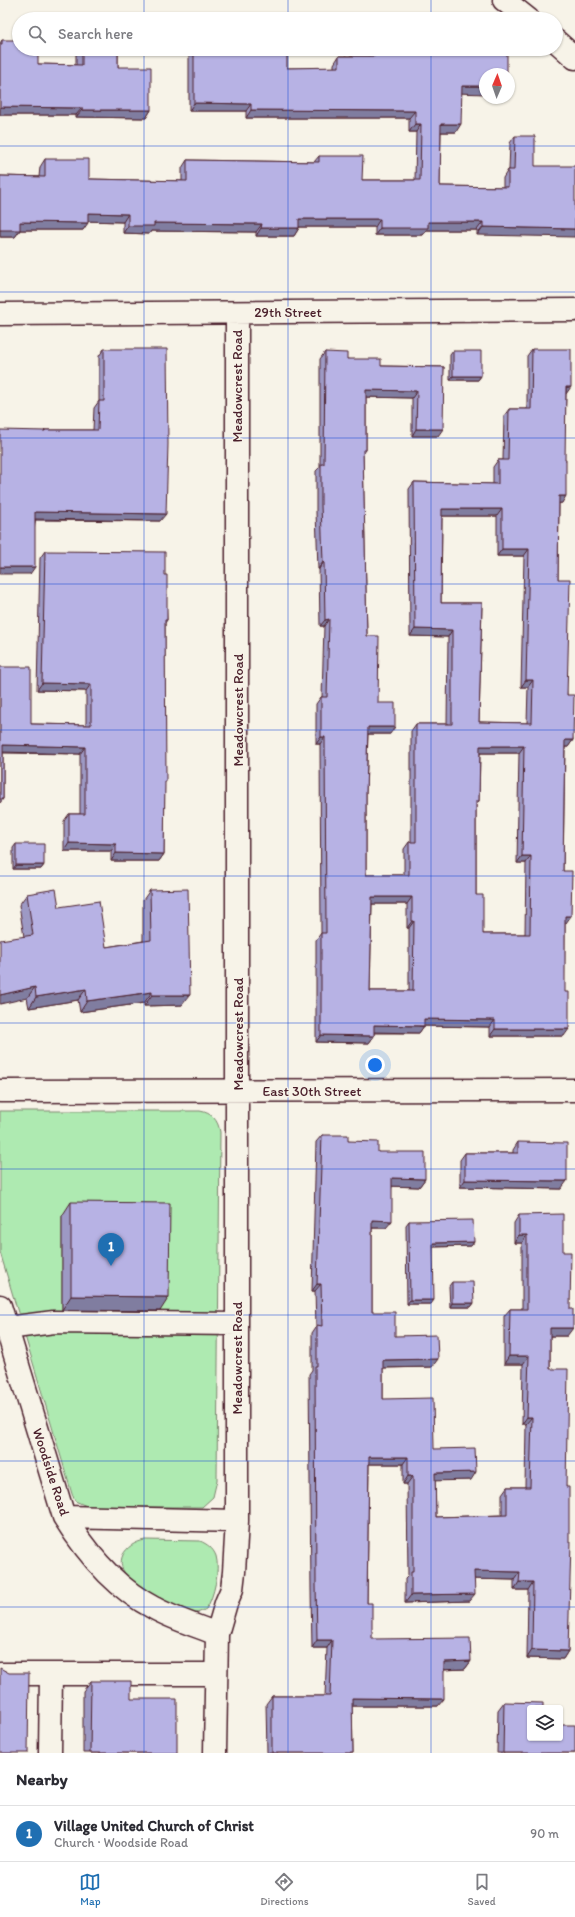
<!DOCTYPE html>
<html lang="en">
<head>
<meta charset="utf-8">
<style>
	:root { --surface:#fff; --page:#f7f7f7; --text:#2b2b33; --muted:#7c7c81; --line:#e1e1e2; --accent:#1f6fb2 }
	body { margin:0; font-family:Itim,sans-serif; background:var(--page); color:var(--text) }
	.controls { position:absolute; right:12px; bottom:12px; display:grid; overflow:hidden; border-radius:4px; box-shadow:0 1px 3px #0004 }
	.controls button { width:36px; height:36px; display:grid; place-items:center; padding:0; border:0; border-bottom:1px solid var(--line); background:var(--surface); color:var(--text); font:20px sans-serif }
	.compass { position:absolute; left:479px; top:68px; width:36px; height:36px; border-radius:50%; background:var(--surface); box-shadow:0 1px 3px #0004; rotate:2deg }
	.you { position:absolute; left:375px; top:1065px; width:14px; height:14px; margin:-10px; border:3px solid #fff; border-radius:50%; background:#1a73e8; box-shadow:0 0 0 6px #1a73e833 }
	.badge { display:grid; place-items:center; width:26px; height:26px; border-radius:50%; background:var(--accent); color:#fff; font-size:13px; font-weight:700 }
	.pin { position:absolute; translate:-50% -33px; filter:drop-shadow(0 1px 2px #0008) }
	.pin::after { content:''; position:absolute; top:21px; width:14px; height:12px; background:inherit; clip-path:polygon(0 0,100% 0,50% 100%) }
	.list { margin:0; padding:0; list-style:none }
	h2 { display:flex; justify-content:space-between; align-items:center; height:52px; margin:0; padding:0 16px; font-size:17px }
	h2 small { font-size:13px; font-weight:400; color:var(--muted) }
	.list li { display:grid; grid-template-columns:26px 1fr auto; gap:12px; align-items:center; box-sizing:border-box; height:56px; padding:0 16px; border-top:1px solid var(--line) }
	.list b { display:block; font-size:15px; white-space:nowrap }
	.list p { margin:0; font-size:13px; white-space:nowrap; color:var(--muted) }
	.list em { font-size:13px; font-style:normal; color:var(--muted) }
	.icon { flex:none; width:22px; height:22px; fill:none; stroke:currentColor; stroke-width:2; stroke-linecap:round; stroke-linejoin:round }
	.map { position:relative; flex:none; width:575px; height:1753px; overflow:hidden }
	.search { position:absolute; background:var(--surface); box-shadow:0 1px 3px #0004; left:12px; right:12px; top:12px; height:44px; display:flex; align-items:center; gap:10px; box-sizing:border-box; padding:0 14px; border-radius:22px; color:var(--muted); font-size:15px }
	.sheet { height:108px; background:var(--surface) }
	nav { display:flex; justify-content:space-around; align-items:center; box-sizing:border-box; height:56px; border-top:1px solid var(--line); background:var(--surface); font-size:11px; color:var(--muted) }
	nav a { display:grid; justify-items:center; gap:2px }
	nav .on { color:var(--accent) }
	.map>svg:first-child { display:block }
	.green { fill:#aeeab1; stroke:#7c846e; fill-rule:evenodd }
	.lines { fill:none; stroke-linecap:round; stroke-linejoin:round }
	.minor-casing { stroke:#4a1f2b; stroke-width:25 }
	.minor { stroke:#f7f3e8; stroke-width:22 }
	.wall { fill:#9d99c4; stroke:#4a1f2b; fill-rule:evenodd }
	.shaded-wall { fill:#807da0; stroke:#4a1f2b }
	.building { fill:#b7b2e4; stroke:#4a1f2b; fill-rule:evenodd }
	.grid { fill:none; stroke:#1d4ed8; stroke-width:1; stroke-opacity:0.55 }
	.labels { text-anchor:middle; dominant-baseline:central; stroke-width:3; stroke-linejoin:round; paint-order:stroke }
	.street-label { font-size:14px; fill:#4a1f2b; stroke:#f7f3e8 }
</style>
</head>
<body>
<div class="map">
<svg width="575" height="1753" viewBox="0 0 575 1753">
	<rect width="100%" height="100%" fill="#f7f3e8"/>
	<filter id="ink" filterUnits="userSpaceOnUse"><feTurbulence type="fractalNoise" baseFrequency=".025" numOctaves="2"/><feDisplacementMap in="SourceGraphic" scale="8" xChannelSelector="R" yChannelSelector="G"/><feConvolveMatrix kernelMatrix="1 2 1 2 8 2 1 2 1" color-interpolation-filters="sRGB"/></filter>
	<g filter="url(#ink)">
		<!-- green -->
		<path class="green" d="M0 1111H200C212 1113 218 1120 220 1132L217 1480 213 1497 202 1507H89L75 1501 72 1494 0 1252ZM62 1216H160V1316L62 1315Z
			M145 1540 200 1541C207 1544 213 1548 216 1556 220 1569 214 1598 206 1609 202 1611 197 1614 192 1613 181 1612 139 1587 130 1579 112 1563 124 1544 145 1540Z"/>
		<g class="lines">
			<defs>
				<path id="minor" d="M504 0 528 19
					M556 41 575 58
					M0 314 575 310
					M0 1091 575 1090
					M0 1306 64 1517C87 1554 115 1588 154 1608 174 1619 197 1626 217 1634
					M7 1328 54 1322 237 1324
					M64 1517 237 1521
					M0 1674H216
					M50 1753 51 1674
					M215 1753 217 1634 226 1603 232 1589 234 1572 237 1521V313"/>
			</defs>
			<!-- minor casing -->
			<use href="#minor" class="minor-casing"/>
			<!-- minor -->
			<use href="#minor" class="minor"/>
		</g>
		<!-- wall -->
		<path class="wall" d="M2 40 38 64 76 65V50L77 49H118V67L151 110 146 118 76 117V115H0V43Z
			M189 49H287V68H334V64L339 56H369V51L370 49H507L461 93 456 132H441L440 186 503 187V178L508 170H509L510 143 515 136 535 166 477 235V230H426L422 235H375V227H299V228L294 236H256V232L151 231 149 234 123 233V222L88 221 83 230H20L15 237H0V176L39 177 40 167 45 159 89 179 182 181V168L187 160 314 162 319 156 362 180H415L416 132H409V118H246V111H189Z
			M104 349 160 521 35 520 30 574 44 431 45 430H93L94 408 99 401V356Z
			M532 349 566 394 562 503H559L558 579 567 695 573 740 568 747H565L563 871 566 923H565L564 1036H490V1027L424 1026 419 1033H374V1036L369 1043 316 1042V940L321 933 320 744H316V704L321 697H322L324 626H320L319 569H318L316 512V471L320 467V359L325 352 347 359 381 366 444 367 438 436H412V398L366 397V450L363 454 367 636 378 703 390 734H368L366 793V875H404V849L409 842H411V731L416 724H447L448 637 410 636 409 489 414 482 493 484V467L498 460H503L504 416 509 409H527V356ZM442 516H497V556H524L521 687H528L527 723 479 722 482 603H441ZM480 753H519L517 863H526L525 934H483L476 895V805L479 801ZM372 904H407V928H409V991H370Z
			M453 351 481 376 478 380H450V355Z
			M45 551 165 575 167 620 165 623 164 854 159 861H111V851H64V821L69 814H80V754L3 753V799L0 803V667L31 724 86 725V691L37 690 40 558Z
			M16 844 44 865 41 869H13V848Z
			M150 890 182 1005 144 1006V1003L80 1012 78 1000 29 1008 27 998 24 937 19 905 27 894 59 907 106 947 143 941V900Z
			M322 1135 348 1141 378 1152 425 1179 419 1187 392 1186 386 1228H372V1312L395 1336 432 1367 383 1368V1399L434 1449 471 1480H435L436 1517 502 1515V1494L507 1487H525L526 1424H522L523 1364H504V1316L510 1309H522V1243H514V1223L519 1215 563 1252 567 1336H550V1369L566 1487 568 1651 563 1659 527 1658 528 1590H514V1580L474 1579 469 1601 405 1603V1579L408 1576 407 1484H403V1464H369L367 1603 372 1639 471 1661 465 1669 444 1670 438 1706H352L353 1753H267L266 1704 272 1696H325L327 1648H312L311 1591 309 1374 312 1370V1333L316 1327 315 1291H312L316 1142Z
			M518 1142 561 1189 460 1187V1160L465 1153H513V1150Z
			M71 1202 160 1311 62 1310V1216Z
			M409 1221 474 1242 471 1246 433 1247 431 1304H407L406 1225Z
			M452 1282 474 1303 471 1307H450L449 1286Z
			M91 1681 131 1699 177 1753H83V1691Z
			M504 1702 530 1738 575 1753H497L498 1710Z"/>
		<!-- shaded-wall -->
		<path class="shaded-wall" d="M462 86H485V94L456 93Z
			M194 103 251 104 246 111H189Z
			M0 107 82 108 76 115H0Z
			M82 110H151L146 118 76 117Z
			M251 110 415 111 409 118H246Z
			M415 124H421L416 132H409Z
			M441 124H461L456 132H436Z
			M88 213 128 214 123 222 83 221Z
			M299 219H380L375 227H294Z
			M20 222 88 223 83 230H20L15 237H0V230Z
			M428 222H483L477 230H426L422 235H375L380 228Z
			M154 223 262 224 256 232 151 231 149 234 123 233 128 226Z
			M483 227 575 229V237L477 235Z
			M261 228H299L294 236H256Z
			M453 376H481L478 380H450Z
			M566 387H571L566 394Z
			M366 390 417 391 412 398 361 397Z
			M416 429H443L438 436H412Z
			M559 496H566L562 503 554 504Z
			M442 509H502L497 516H437Z
			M35 512 166 514 160 521 30 519Z
			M502 549H529L524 556H497Z
			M323 562H324L319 569H318Z
			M0 567H35L30 574H0Z
			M329 619 324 626H320L325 620Z
			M415 629 452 630 448 637 410 636Z
			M526 680H533L528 687H521Z
			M42 683 91 684 86 691 37 690Z
			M368 727H395L390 734H363Z
			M321 737H325L320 744H316Z
			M565 740H573L568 747H560Z
			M3 745 85 747 80 754 0 752Z
			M480 746H524L519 753H475Z
			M69 843 116 844 111 851H64Z
			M116 853 164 854 159 861H111Z
			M522 856H531L526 863H517Z
			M16 865H44L41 869H13Z
			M372 897H412L407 904H367Z
			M565 916H571L566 923H561Z
			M412 921H414L409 928H407Z
			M35 987 27 998 0 1004V995Z
			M86 989 78 1000 29 1008 36 997Z
			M152 992 144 1003 80 1012 87 1001Z
			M152 995H190L182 1005 144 1006Z
			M424 1019 495 1020 490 1027 419 1026Z
			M374 1025 424 1026 419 1033 369 1032Z
			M495 1029H569L564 1036H490Z
			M321 1035 374 1036 369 1043 316 1042Z
			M392 1178 425 1179 419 1187 387 1186Z
			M465 1180 567 1181 561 1189 460 1187Z
			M372 1220 392 1221 386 1228H367Z
			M519 1235H527L522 1243H514Z
			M474 1242 471 1246 430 1247 433 1243Z
			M317 1284H321L315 1291H312Z
			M71 1296 169 1297 160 1311 62 1310Z
			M410 1300H434L431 1304H407Z
			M452 1303H474L471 1307H450Z
			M550 1328H573L567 1336H544Z
			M509 1356H529L523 1364H504Z
			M438 1359 432 1367 378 1368 383 1360Z
			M527 1417H532L526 1424H522Z
			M369 1457H408L403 1464H363Z
			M476 1472 471 1480 430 1481 435 1473Z
			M408 1476H413L407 1484H403Z
			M474 1571 520 1572 514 1580 469 1579Z
			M519 1582H533L528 1590H514Z
			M475 1594 469 1601 405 1603 411 1595Z
			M317 1640H332L327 1648H312Z
			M532 1650 568 1651 563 1659 527 1658Z
			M471 1661 465 1669 438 1670 444 1662Z
			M352 1698 444 1699 438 1706H346Z"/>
		<!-- building -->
		<path class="building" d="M2 40H19V49H38V64L82 65V49H118V67H151V110H82V108L0 107V44H2Z
			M194 49H287V68L339 67V56H374V49H507V74H485V86H462L461 124H441L440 186 508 187V170H514L515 136H535V166H575V229L483 227V222H428V228H380V219H299V228H261L262 224 154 223V226H128V214L88 213V223L20 222V230H0V176L45 177V159H89V179L187 181V160L319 162V156H363L362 180H420L421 124H415V111L251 110V104L194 103Z
			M104 349H167L168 444 166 514 35 512V567H0V430L45 431V430H98L99 401H104Z
			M532 349H571V387H566L565 460H566V496H559L558 579H570L567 695H574L573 740H565L564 797 563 871H572L571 916H565V992H569V1029H495V1020L424 1019V1026L374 1025V1036L321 1035V933H326L325 737H321V697H327L329 619 325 620 324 562H323L321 505V464H324L325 352 347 353V359H381V366L444 367 443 429H416L417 391 366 390V450H363L367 636H379L378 703H395V727H368L366 793V875H409V842H416V724H452V630L415 629 414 482 498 484V460H508L509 409H531ZM442 509H502V549H529L526 680H533L532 723 479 722 482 603H441ZM480 746H524L522 856H531L530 934H483V895H476V801H479ZM372 897H412V921H414L413 991H370Z
			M453 351H481V376H453Z
			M45 551 165 552V575H167V620H165L166 782H165L164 854 116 853V844L69 843V814H85V747L3 745V799H0V667H31V724L91 725V684L42 683Z
			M16 844H44V865H16Z
			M56 889 59 907 99 901 106 947 151 940 150 890 188 889 190 995H152V992L87 1001 86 989 36 997 35 987 0 995V940L33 935 27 894Z
			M322 1135H348V1141L378 1142V1152H425V1179L392 1178V1221L372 1220V1312H395V1336L437 1335 438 1359 383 1360V1399L433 1398 434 1449 475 1448 476 1472 435 1473 436 1517 507 1515V1487H530L532 1417H527L529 1356H509L510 1309H527V1235H519V1215L563 1214V1252H571L570 1309H573V1328H550V1369H568L566 1487H569V1542H571L568 1651 532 1650 533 1582H519L520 1572 474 1571 475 1594 411 1595V1572H413V1476H408V1457H369L367 1603H372V1639L470 1638 471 1661 444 1662V1699L352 1698 353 1753H272V1696H330L332 1640H317L316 1584 315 1366H317V1325L322 1326 321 1284H317Z
			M518 1142 567 1143V1181L465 1180V1153H518Z
			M71 1202 170 1203 169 1297 71 1296Z
			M473 1220 474 1242 433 1243 434 1300H410L409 1221Z
			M452 1282H473L474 1303H452Z
			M0 1668 9 1673H29L28 1753H0Z
			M91 1681H131V1699H177V1753H90Z
			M504 1702 543 1703V1708H530V1738H560V1725H575V1753H503Z"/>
	</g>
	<!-- grid -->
	<path class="grid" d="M144 0V19M288 0V19M431 0V19M144 49V1753M288 49V1753M431 49V1753M0 146H575M0 292H575M0 438H575M0 584H575M0 730H575M0 876H575M0 1023H575M0 1169H575M0 1315H575M0 1461H575M0 1607H575"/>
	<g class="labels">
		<!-- street labels -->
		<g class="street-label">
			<text x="288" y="312">29th Street</text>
			<text transform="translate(237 386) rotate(-90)">Meadowcrest Road</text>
			<text transform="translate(238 710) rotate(-90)">Meadowcrest Road</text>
			<text transform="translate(238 1034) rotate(-90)">Meadowcrest Road</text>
			<text x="312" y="1091">East 30th Street</text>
			<text transform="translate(237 1358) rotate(-90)">Meadowcrest Road</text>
			<text transform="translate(51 1472) rotate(72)">Woodside Road</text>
		</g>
	</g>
</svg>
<div class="controls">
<button><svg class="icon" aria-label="layers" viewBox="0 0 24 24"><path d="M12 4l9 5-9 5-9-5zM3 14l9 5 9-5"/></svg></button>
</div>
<svg class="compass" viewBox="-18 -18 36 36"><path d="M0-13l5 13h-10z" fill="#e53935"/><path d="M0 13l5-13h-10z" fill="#7c7c81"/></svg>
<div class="you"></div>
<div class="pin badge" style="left:111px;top:1266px">1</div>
<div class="search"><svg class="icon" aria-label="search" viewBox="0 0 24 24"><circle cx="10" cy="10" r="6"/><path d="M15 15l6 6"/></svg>Search here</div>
</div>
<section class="sheet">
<h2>Nearby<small></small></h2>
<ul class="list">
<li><span class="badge">1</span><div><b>Village United Church of Christ</b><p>Church · Woodside Road</p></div><em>90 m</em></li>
</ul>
</section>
<nav>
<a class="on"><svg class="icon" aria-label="map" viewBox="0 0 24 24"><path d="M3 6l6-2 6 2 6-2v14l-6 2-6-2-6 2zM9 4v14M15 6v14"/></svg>Map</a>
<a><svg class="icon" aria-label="directions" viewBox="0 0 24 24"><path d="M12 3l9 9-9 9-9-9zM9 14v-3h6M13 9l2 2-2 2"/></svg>Directions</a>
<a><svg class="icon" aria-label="saved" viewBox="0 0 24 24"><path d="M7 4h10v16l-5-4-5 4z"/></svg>Saved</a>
</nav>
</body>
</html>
